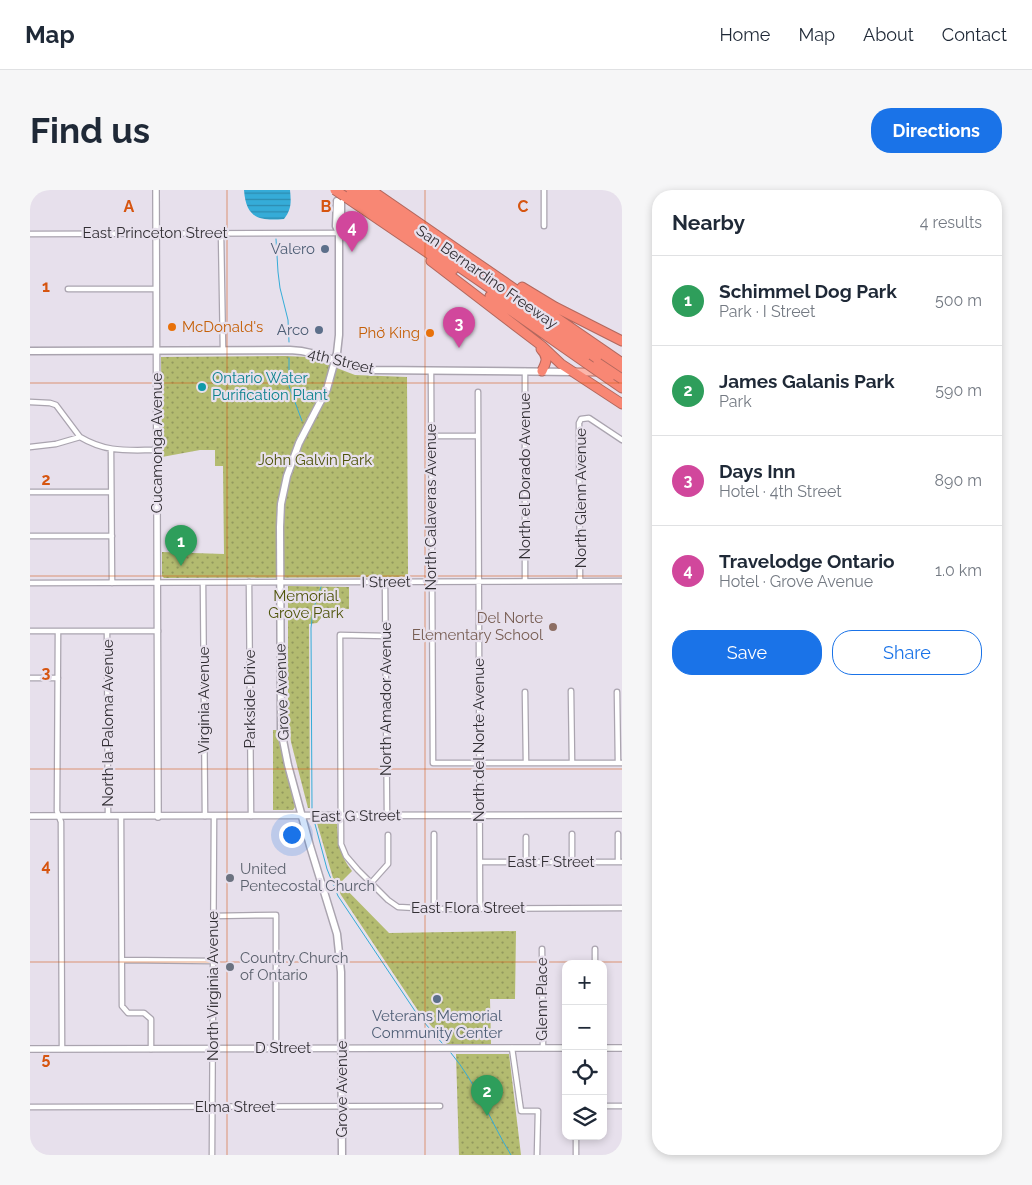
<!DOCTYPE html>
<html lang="en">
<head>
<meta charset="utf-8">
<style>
	:root { --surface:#fff; --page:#f6f6f7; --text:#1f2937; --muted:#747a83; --line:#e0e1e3; --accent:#1a73e8 }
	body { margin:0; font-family:Raleway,sans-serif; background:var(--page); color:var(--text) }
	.controls { position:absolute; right:15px; bottom:15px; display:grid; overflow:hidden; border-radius:10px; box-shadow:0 2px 8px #0003 }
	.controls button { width:45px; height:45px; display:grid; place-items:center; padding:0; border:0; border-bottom:1px solid var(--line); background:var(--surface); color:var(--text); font:25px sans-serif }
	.you { position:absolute; left:261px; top:644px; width:18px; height:18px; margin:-12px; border:4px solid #fff; border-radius:50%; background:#1a73e8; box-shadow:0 0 0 8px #1a73e833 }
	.badge { display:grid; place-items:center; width:32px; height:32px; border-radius:50%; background:var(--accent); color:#fff; font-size:16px; font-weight:700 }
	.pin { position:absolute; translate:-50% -41px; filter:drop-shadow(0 1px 2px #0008) }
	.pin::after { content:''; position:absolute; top:26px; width:18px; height:15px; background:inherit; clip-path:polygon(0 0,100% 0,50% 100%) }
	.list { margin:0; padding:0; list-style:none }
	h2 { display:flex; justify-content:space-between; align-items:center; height:65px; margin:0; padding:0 20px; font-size:21px }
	h2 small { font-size:16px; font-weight:400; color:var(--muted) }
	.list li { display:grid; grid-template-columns:32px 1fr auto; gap:15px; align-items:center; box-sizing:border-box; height:90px; padding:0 20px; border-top:1px solid var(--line) }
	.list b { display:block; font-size:19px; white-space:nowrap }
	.list p { margin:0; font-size:16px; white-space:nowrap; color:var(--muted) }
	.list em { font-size:16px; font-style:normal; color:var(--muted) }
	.actions { display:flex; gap:10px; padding:15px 20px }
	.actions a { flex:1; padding:11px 0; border:1px solid var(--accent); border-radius:20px; text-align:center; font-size:18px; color:var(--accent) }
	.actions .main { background:var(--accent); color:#fff }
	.icon { flex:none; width:28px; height:28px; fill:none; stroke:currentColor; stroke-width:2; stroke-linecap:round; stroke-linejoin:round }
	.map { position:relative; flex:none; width:592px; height:965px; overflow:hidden; border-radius:20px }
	header { display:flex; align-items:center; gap:30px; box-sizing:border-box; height:70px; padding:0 25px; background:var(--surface); border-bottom:1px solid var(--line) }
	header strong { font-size:24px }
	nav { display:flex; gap:28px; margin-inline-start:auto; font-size:18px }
	.intro { display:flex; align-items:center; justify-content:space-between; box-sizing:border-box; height:120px; padding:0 30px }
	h1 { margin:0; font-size:35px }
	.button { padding:12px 22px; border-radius:20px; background:var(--accent); color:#fff; font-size:18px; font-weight:700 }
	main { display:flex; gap:30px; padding:0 30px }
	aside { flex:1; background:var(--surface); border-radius:20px; box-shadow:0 2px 8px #0003 }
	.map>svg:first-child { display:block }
	.park { fill:url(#park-dots) }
	.water { fill:url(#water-rules) }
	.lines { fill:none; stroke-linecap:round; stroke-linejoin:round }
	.stream { stroke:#35acd8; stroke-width:1 }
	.minor-casing { stroke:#aaa4af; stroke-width:7 }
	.tertiary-casing { stroke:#aaa4af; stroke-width:8 }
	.secondary-casing { stroke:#aaa4af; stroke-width:9 }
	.primary-casing { stroke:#b3685e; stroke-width:9 }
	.motorway-casing { stroke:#b3685e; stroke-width:11 }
	.minor { stroke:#fff; stroke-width:4.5 }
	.tertiary { stroke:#fff; stroke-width:5.5 }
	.secondary { stroke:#fff; stroke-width:6 }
	.primary { stroke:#fbb7ac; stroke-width:7 }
	.motorway { stroke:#f88774; stroke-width:9 }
	.motorway-bridge-casing { stroke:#b3685e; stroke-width:11; stroke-linecap:butt }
	.motorway-bridge { stroke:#f88774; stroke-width:9 }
	.grid { fill:none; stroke:#d65510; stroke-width:1; stroke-opacity:0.55 }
	.service-dot { fill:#5c6f8a; stroke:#e7e0ec; stroke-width:2 }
	.food-dot { fill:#e8710a; stroke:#e7e0ec; stroke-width:2 }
	.culture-dot { fill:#0f9aa8; stroke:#e7e0ec; stroke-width:2 }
	.education-dot { fill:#8d6e63; stroke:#e7e0ec; stroke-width:2 }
	.worship-dot { fill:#6b7280; stroke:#e7e0ec; stroke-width:2 }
	.labels { text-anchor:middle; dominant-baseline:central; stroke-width:4.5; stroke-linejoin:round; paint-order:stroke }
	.street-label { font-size:15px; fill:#322f34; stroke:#e7e0ec }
	.service-label { font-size:15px; fill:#4e5e75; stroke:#e7e0ec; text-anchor:end }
	.food-label { font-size:15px; fill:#c56008; stroke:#e7e0ec; text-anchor:start }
	.culture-label { font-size:15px; fill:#0d838f; stroke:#e7e0ec; text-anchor:start }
	.park-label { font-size:15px; fill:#4e5309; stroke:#e7e0ec }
	.education-label { font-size:15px; fill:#785e54; stroke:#e7e0ec; text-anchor:end }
	.worship-label { font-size:15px; fill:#5b616d; stroke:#e7e0ec; text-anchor:start }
	.grid-label { font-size:16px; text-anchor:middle; font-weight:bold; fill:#d65510; stroke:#e7e0ec; stroke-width:4.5; stroke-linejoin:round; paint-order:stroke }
</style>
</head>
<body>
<header>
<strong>Map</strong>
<nav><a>Home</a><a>Map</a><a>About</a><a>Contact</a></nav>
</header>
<div class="intro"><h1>Find us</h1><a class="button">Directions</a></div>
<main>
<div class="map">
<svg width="592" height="965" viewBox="0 0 592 965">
	<defs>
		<pattern id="park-dots" width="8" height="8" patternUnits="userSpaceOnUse" patternTransform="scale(1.25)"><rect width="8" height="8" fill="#b3bb70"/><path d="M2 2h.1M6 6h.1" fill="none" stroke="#92985d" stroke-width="1.8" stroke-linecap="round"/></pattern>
		<pattern id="water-rules" width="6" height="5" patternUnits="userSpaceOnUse" patternTransform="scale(1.25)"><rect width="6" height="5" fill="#35acd8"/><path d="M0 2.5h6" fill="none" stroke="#2d8cb0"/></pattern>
	</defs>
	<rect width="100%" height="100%" fill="#e7e0ec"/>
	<!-- park -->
	<path class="park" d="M255 166 278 167 325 185 377 187 378 386 374 387 134 388 132 386V362L194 364 193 276H185V260H170L132 267 131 167Z
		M258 396 319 397V419L299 418 287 433 279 434 280 618H278L261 552 258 524Z
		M243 540H246L265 617 263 620H243Z
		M287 633 307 634C308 653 310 666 322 681L310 693 359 743 486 741 485 809H460L461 854H417L389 822 311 705 303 688Z
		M426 864H479L491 965H429Z"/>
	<!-- water -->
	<path class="water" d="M214 0H260C261 11 262 19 254 29 230 31 216 29 214 0Z"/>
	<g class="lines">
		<!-- stream -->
		<path class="stream" d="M246 49 248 82 250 98 258 130 259 152
			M259 168V196L272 231
			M282 618 281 438 283 420 291 397
			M285 634 297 679 308 706 387 824 412 853
			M421 863C447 894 460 931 481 965"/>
		<defs>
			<path id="minor" d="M514 0V36
				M191 43 193 160
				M0 44 309 43
				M38 99H126
				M401 181 403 573H592
				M495 181V390
				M448 202 450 718
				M0 212 20 213 26 215 50 247
				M402 246H448
				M0 257 26 254 50 247C77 263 97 260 127 260
				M81 260 82 393
				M0 302H81
				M0 346H82
				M550 391 549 233 551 229 559 228 592 250
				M219 392 221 626
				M355 392 357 625
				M0 393 592 391
				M173 393 175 626
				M0 441H128
				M28 441 27 621 31 632 32 859
				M77 441 78 626
				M356 446 310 445 311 654 316 666 328 680 358 710 368 717 404 719 592 718
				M0 488H28
				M541 501 542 573
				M495 502 496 573
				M587 502 588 573
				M91 626 92 816 98 823H114L121 829V859
				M542 644V672
				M588 644V672
				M496 647V672
				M450 672H592
				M341 693 358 674V645
				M404 719V644
				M184 726 246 725V858
				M512 759 513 858
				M92 770 183 771
				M565 774V759
				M482 858 491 921H508L507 965
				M577 916H592
				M0 917 410 916
				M546 946V965
				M182 965 184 626"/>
			<path id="tertiary" d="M126 0 128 627
				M0 626 592 625
				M573 858H592
				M0 859 536 858"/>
			<path id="secondary" d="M307 11 306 36 309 43
				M311 12V36L309 43V145L307 163 297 199 269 253 257 286 251 314 250 337 251 540 258 575 280 656 307 744 311 782 312 965
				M0 161 260 160C292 161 314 178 344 180L543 182"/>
			<path id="primary" d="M544 182H569"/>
			<path id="motorway" d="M318 0 568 173
				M329 0 592 181
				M341 0 592 173
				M314 6 423 80
				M401 71 512 156 531 174 592 214
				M492 97 525 117 592 151
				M460 106 556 173
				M511 159C519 167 516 173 512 181
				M579 189 592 198"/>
		</defs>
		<!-- minor casing -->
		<use href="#minor" class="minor-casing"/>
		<!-- tertiary casing -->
		<use href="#tertiary" class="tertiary-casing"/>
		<!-- secondary casing -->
		<use href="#secondary" class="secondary-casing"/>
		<!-- primary casing -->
		<use href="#primary" class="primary-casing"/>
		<!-- motorway casing -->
		<use href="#motorway" class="motorway-casing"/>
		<!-- minor -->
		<use href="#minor" class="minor"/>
		<!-- tertiary -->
		<use href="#tertiary" class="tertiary"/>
		<!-- secondary -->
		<use href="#secondary" class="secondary"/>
		<!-- primary -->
		<use href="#primary" class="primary"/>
		<!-- motorway -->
		<use href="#motorway" class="motorway"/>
		<defs>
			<path id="motorway-bridge" d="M305 0 314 6
				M556 173 579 189
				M568 173 592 189"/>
		</defs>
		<!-- motorway-bridge casing -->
		<use href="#motorway-bridge" class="motorway-bridge-casing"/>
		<!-- motorway-bridge -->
		<use href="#motorway-bridge" class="motorway-bridge"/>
	</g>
	<!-- grid -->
	<path class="grid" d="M197 0V965M395 0V965M0 193H592M0 386H592M0 579H592M0 772H592"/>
	<!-- markers -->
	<g class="service-dot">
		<circle cx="295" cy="59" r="5"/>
		<circle cx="289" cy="140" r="5"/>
		<circle cx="407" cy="809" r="5"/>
	</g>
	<g class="food-dot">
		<circle cx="142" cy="137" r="5"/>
		<circle cx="400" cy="143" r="5"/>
	</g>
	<circle class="culture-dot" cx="172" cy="197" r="5"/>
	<circle class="education-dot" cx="523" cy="437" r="5"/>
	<g class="worship-dot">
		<circle cx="200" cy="688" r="5"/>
		<circle cx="200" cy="777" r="5"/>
	</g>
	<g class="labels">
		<!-- street labels -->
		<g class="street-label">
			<text x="125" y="43">East Princeton Street</text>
			<text transform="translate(457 87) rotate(35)">San Bernardino Freeway</text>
			<text transform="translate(311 171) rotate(14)">4th Street</text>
			<text transform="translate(127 253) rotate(-90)">Cucamonga Avenue</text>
			<text transform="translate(495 286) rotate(-90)">North el Dorado Avenue</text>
			<text transform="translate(551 308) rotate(-90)">North Glenn Avenue</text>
			<text transform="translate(401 317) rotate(-90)">North Calaveras Avenue</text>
			<text transform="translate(356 392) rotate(-1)">I Street</text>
			<text transform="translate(252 502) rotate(-92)">Grove Avenue</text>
			<text transform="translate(220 509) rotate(-90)">Parkside Drive</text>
			<text transform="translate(356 509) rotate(-90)">North Amador Avenue</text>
			<text transform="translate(174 510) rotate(-90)">Virginia Avenue</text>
			<text transform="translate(78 533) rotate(-90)">North la Paloma Avenue</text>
			<text transform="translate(449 550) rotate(-90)">North del Norte Avenue</text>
			<text transform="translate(326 626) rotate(-1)">East G Street</text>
			<text x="521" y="672">East F Street</text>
			<text x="438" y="718">East Flora Street</text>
			<text transform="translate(183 796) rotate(-90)">North Virginia Avenue</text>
			<text transform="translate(512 809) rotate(-90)">Glenn Place</text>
			<text x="253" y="858">D Street</text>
			<text transform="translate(312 899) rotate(-90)">Grove Avenue</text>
			<text x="205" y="917">Elma Street</text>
		</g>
		<!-- service labels -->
		<g class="service-label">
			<text x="285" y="59">Valero</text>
			<text x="279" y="140">Arco</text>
			<text x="407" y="826" text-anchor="middle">Veterans Memorial<tspan x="407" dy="17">Community Center</tspan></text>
		</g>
		<!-- food labels -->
		<g class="food-label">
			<text x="152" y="137">McDonald's</text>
			<text x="390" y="143" text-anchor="end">Phở King</text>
		</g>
		<!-- culture labels -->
		<g class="culture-label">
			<text x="182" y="188">Ontario Water<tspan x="182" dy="17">Purification Plant</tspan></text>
		</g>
		<!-- park labels -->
		<g class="park-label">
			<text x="285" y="270">John Galvin Park</text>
			<text x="276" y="406">Memorial<tspan x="276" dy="17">Grove Park</tspan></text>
		</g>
		<!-- education labels -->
		<g class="education-label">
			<text x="513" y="428">Del Norte<tspan x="513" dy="17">Elementary School</tspan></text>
		</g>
		<!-- worship labels -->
		<g class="worship-label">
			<text x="210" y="679">United<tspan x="210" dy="17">Pentecostal Church</tspan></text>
			<text x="210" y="768">Country Church<tspan x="210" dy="17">of Ontario</tspan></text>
		</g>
	</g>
	<g class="grid-label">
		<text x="99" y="22">A</text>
		<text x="296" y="22">B</text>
		<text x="493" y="22">C</text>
		<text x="16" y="102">1</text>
		<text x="16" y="295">2</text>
		<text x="16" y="488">3</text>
		<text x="16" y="681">4</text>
		<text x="16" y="874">5</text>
	</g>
</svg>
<div class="controls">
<button>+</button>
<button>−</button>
<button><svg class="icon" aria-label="locate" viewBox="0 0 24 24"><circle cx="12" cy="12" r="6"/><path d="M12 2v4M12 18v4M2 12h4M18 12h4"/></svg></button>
<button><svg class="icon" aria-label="layers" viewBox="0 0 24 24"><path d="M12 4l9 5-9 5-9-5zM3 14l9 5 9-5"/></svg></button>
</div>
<div class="you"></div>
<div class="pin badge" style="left:151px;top:376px;background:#2e9e5b">1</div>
<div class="pin badge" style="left:457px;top:926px;background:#2e9e5b">2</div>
<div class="pin badge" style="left:429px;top:158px;background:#d1479c">3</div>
<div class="pin badge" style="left:322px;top:62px;background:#d1479c">4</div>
</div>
<aside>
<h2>Nearby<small>4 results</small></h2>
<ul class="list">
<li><span class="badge" style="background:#2e9e5b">1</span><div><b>Schimmel Dog Park</b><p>Park · I Street</p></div><em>500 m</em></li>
<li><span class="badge" style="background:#2e9e5b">2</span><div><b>James Galanis Park</b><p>Park</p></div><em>590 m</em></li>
<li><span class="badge" style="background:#d1479c">3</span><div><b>Days Inn</b><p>Hotel · 4th Street</p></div><em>890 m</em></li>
<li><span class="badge" style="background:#d1479c">4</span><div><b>Travelodge Ontario</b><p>Hotel · Grove Avenue</p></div><em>1.0 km</em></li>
</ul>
<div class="actions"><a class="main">Save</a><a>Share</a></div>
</aside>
</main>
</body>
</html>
